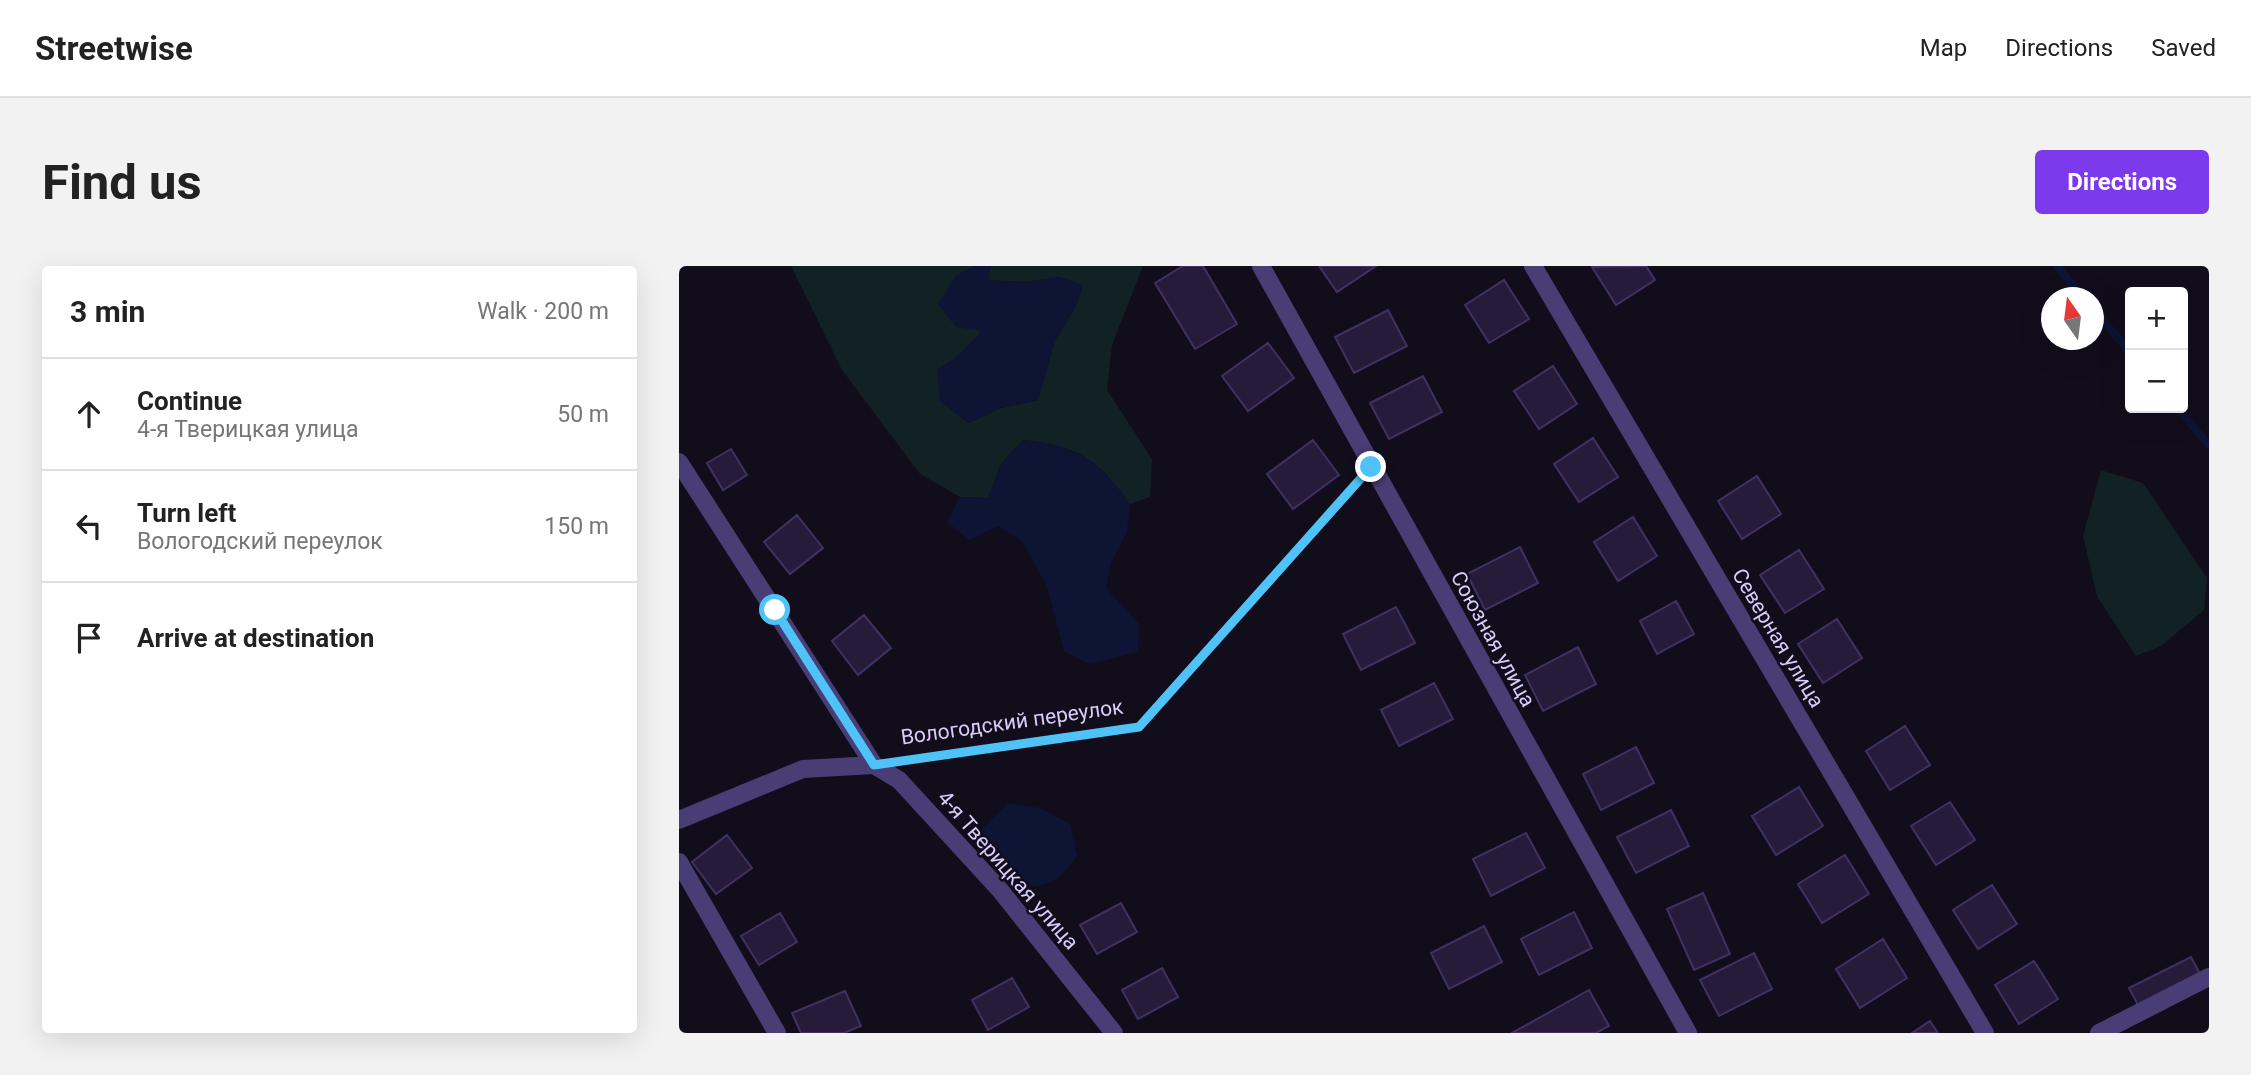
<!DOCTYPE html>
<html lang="en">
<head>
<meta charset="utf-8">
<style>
	:root { --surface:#fff; --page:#f2f2f2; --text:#222; --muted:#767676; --line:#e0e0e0; --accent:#7c3aed }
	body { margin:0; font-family:Roboto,sans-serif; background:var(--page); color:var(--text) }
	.controls { position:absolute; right:21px; top:21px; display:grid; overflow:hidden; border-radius:7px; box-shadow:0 7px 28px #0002 }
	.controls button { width:63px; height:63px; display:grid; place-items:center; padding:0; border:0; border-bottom:2px solid var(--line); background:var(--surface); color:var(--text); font:35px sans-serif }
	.compass { position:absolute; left:1362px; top:21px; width:63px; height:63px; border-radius:50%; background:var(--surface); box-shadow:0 7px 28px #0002; rotate:346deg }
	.stop { position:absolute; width:21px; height:21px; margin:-16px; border:5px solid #4fc3f7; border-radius:50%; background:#fff }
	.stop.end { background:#4fc3f7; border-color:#fff; box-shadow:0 2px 7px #0008 }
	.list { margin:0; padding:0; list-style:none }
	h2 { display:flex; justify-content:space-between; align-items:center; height:91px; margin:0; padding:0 28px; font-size:30px }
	h2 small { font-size:23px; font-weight:400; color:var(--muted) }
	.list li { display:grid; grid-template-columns:46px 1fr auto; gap:21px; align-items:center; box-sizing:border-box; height:112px; padding:0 28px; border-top:2px solid var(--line) }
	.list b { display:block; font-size:26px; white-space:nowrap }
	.list p { margin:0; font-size:23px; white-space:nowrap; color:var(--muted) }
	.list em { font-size:23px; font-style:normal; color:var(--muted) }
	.icon { flex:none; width:38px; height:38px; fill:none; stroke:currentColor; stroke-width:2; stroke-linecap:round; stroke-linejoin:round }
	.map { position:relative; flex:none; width:1530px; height:767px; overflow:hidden; border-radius:7px }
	header { display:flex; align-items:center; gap:42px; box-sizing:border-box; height:98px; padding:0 35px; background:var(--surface); border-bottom:2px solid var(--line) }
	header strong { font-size:33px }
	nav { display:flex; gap:38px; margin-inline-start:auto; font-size:24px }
	.intro { display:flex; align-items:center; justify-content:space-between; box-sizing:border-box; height:168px; padding:0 42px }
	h1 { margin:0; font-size:49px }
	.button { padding:18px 32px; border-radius:7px; background:var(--accent); color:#fff; font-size:24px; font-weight:700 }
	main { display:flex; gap:42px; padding:0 42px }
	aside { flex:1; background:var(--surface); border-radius:7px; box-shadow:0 7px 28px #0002 }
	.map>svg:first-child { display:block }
	.green { fill:#112124 }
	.water { fill:#0d1434 }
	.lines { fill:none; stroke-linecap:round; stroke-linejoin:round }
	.stream { stroke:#0d1434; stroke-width:8 }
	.building { fill:#271b3a; stroke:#432f64; stroke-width:2 }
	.path { stroke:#3894a1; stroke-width:4.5; stroke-dasharray:3.5 5; stroke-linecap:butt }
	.minor { stroke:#493d75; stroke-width:18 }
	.route { stroke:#4fc3f7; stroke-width:9 }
	.labels { text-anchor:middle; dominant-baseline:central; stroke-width:5; stroke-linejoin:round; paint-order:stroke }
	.street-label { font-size:21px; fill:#daccfa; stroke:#120d1b }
</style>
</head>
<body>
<header>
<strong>Streetwise</strong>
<nav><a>Map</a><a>Directions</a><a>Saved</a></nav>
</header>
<div class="intro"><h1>Find us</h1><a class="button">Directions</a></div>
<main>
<aside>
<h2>3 min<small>Walk · 200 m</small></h2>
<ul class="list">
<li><svg class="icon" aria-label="ahead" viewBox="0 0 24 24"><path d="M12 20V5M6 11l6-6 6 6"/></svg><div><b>Continue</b><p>4-я Тверицкая улица</p></div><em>50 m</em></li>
<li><svg class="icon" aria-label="left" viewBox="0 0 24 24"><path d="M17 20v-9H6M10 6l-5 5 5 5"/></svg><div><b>Turn left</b><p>Вологодский переулок</p></div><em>150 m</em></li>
<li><svg class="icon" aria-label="arrive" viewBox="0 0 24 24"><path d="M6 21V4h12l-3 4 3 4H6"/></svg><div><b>Arrive at destination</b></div></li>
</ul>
</aside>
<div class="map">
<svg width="1530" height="767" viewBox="0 0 1530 767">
	<rect width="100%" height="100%" fill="#120d1b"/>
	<!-- green -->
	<path class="green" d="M112 0H296L277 10 304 64 279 90 258 104 290 157 321 142 359 134 376 74 396 42 404 20 380 11 345 16 309 14 312 0H464L433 79 428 124 473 193 471 231 451 238C418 193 401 180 344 174L322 198 309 232 281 231 241 208 163 104Z
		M1422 204 1464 217 1528 312 1525 344 1482 380 1457 390 1418 330 1404 270Z"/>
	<!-- water -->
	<path class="water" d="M296 0H312L310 14 345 16 380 11 404 19 396 42 376 74 359 134 321 142 289 157 261 135 258 104 279 90 303 65 277 61 259 38 277 10Z
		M344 174C401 180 418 193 451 238L448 266 432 297 427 322 460 358 459 386 411 398 385 385 368 321 344 276 319 260 290 274 268 256 281 231 309 232 322 198Z
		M330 537 361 542 391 558 398 590C392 597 384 610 376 614 336 636 316 594 298 567Z"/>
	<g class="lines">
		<!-- stream -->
		<path class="stream" d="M1378 0 1405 32
			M1414 43 1451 86
			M1498 142 1530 179"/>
	</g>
	<!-- building -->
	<path class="building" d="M504 0H524L558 58 516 83 476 17Z
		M640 0H697L658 26Z
		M967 0 976 14 937 39 913 1Z
		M825 14 850 53 810 77 786 39Z
		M709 44 728 80 675 107 656 71Z
		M589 77 615 112 569 145 543 110Z
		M874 100 898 138 860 163 835 125Z
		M744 110 763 146 710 173 691 137Z
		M914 172 939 211 900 236 875 198Z
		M634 174 660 209 614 243 588 208Z
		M52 183 68 209 44 224 28 197Z
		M1078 210 1102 248 1063 273 1039 235Z
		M118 249 144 282 111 308 85 276Z
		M954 251 978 290 939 315 915 276Z
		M841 281 859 317 806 344 788 308Z
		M1120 284 1145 323 1106 347 1081 309Z
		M997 335 1015 368 978 388 961 355Z
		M717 341 736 377 682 404 664 368Z
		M185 349 212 382 179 409 153 375Z
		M1158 353 1183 392 1144 417 1119 378Z
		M899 381 917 418 864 445 846 409Z
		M755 417 774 453 720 480 702 444Z
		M1226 460 1251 499 1211 524 1187 485Z
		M957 481 975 517 922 544 904 508Z
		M1120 521 1144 560 1097 589 1073 550Z
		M1271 536 1296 574 1257 599 1232 560Z
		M992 544 1010 580 957 607 938 571Z
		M847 567 866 602 812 630 794 593Z
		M48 569 73 602 37 628 13 596Z
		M1166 589 1190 628 1143 657 1119 618Z
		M1313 619 1338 658 1299 683 1274 644Z
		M1024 627 1051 688 1015 704 988 643Z
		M442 637 458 666 418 688 401 659Z
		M895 646 913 682 860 709 842 673Z
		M101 647 118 676 80 699 62 670Z
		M805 660 823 696 770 723 752 687Z
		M1204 673 1228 712 1181 742 1157 703Z
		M1075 687 1093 723 1040 750 1021 714Z
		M1512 691 1521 708 1459 739 1450 722Z
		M1355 695 1379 733 1340 758 1316 719Z
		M483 702 499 731 459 753 443 724Z
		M333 712 350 741 309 764 293 734Z
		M910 724 930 760 917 767H833Z
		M166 725 182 760 165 767H122L113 747Z
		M1251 755 1259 767H1233Z"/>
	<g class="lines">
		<!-- path -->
		<path class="path" d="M231 494 460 461 679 218"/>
		<!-- minor -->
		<path class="minor" d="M582 0 1009 767
			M854 0 1306 767
			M0 196 195 499 220 514 321 624 435 767
			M0 554 124 503 195 499
			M0 596 98 767
			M1420 767 1530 711"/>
	</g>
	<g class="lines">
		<!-- route -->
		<path class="route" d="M96 344 195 499 460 461 692 201"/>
	</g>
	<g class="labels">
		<!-- street labels -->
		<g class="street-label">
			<text transform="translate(1099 372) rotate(59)">Северная улица</text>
			<text transform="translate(814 373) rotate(61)">Союзная улица</text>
			<text transform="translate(333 456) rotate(-8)">Вологодский переулок</text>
			<text transform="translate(329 604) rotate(49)">4-я Тверицкая улица</text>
		</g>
	</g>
</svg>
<div class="controls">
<button>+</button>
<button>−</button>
</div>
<svg class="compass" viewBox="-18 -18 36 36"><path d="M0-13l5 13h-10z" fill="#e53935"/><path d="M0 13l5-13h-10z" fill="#767676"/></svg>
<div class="stop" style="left:96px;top:344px"></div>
<div class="stop end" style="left:692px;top:201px"></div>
</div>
</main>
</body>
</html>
